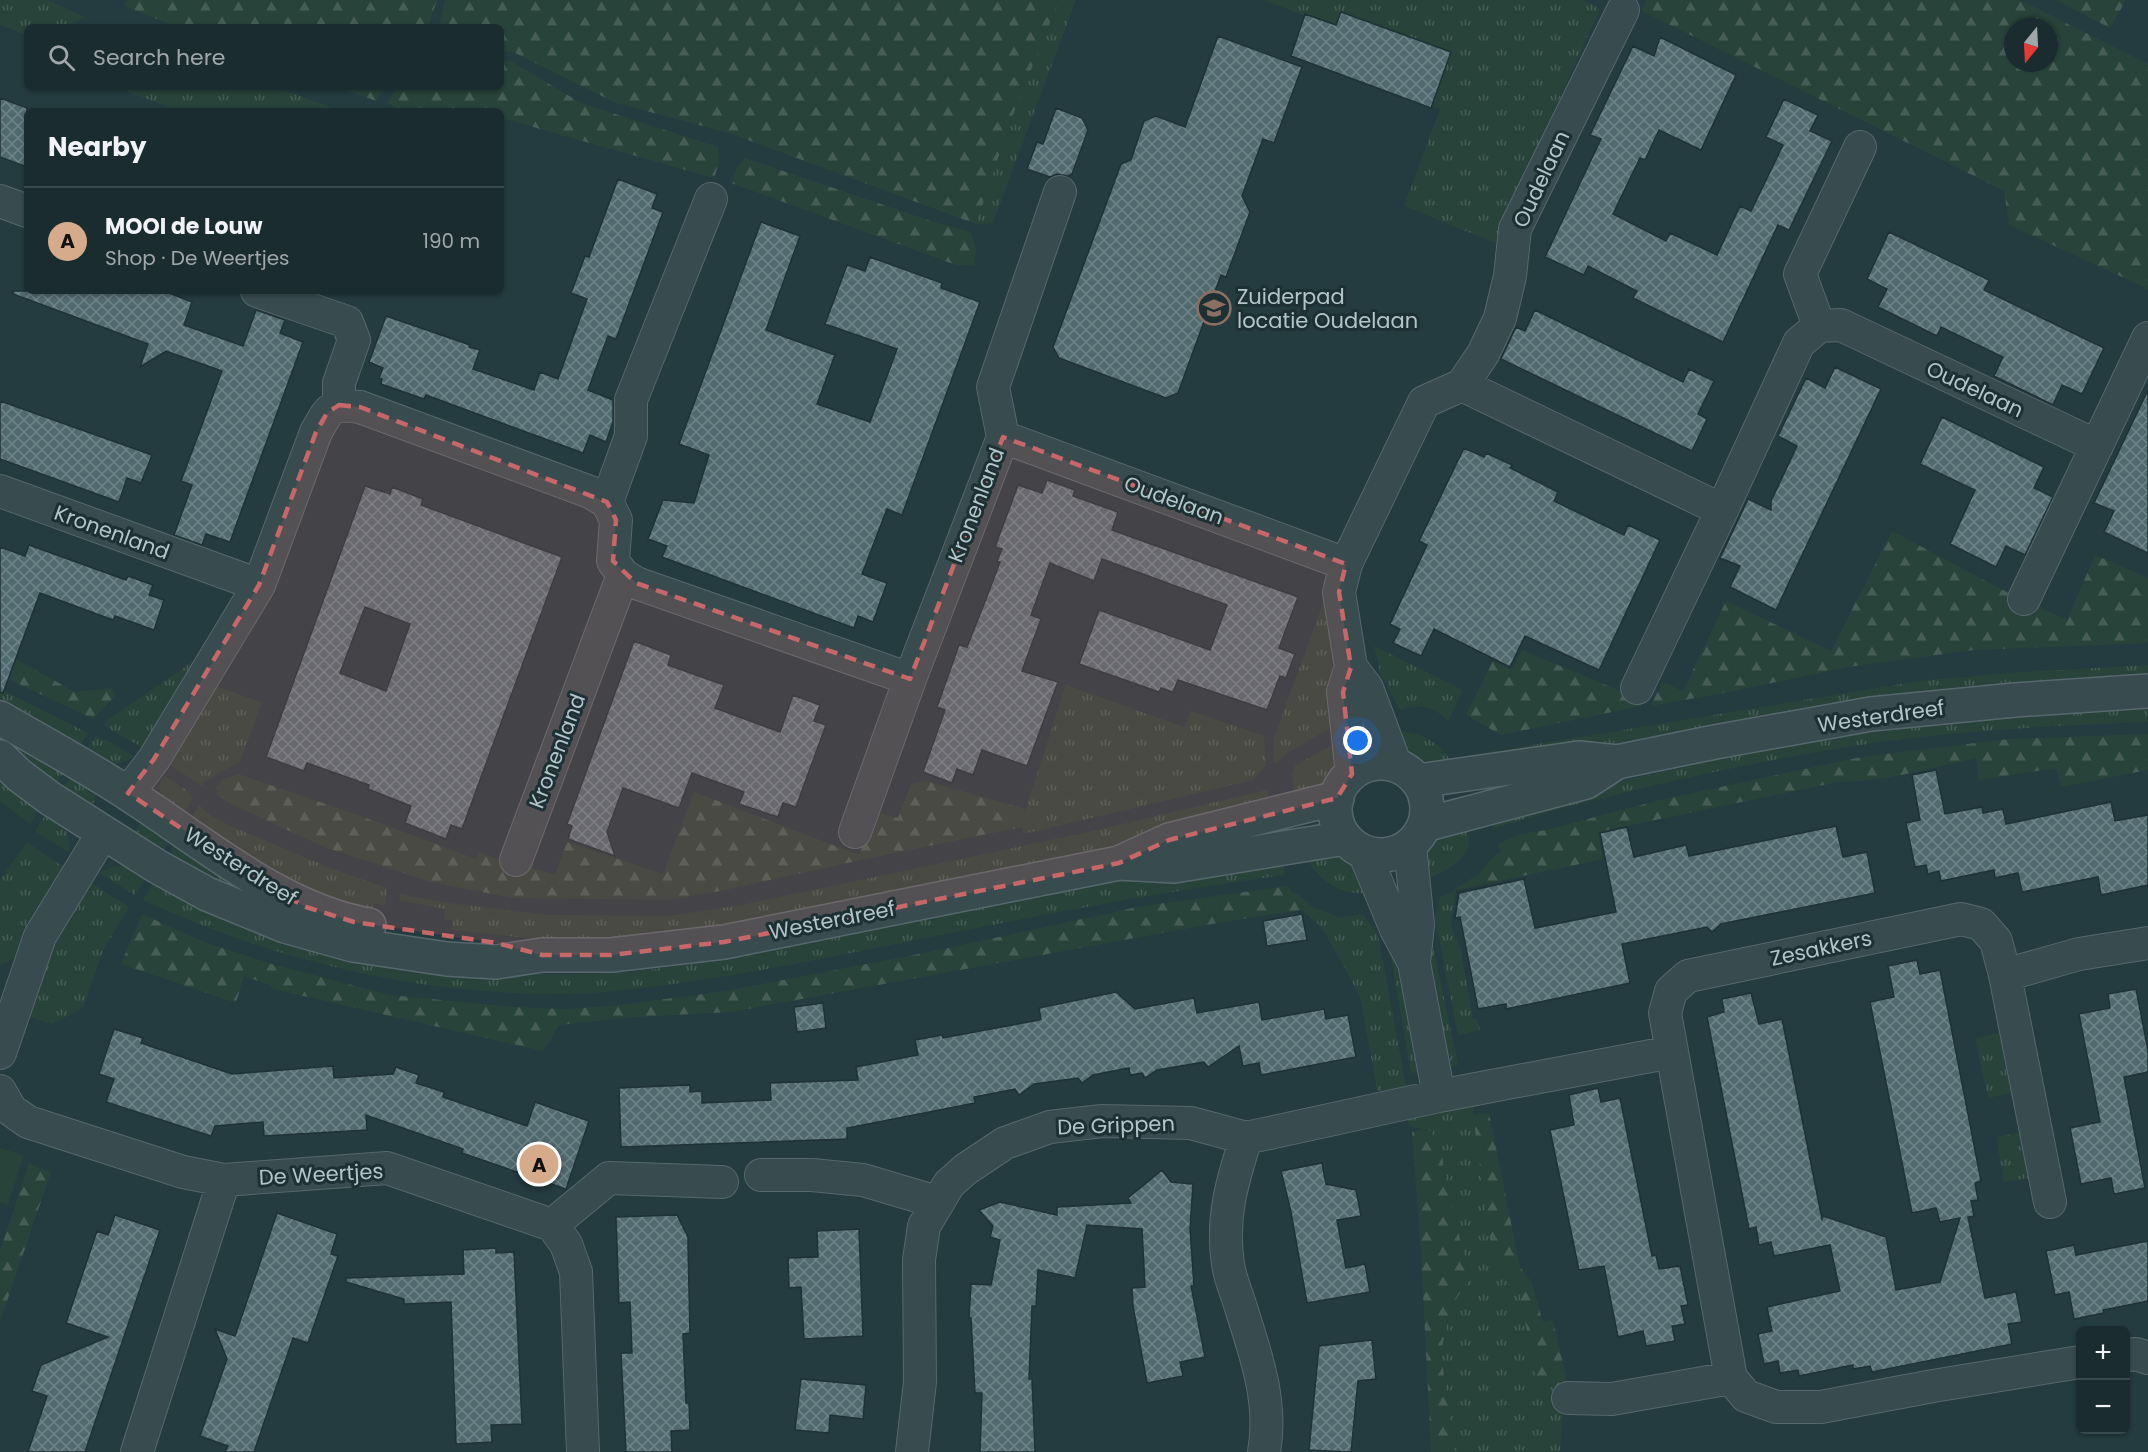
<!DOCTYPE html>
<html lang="en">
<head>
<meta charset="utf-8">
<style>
	:root { --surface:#1b2c30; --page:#243438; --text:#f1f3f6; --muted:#a0a7ab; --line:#39484c; --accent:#d6ab8b }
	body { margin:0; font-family:Poppins,sans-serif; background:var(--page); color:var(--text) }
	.controls { position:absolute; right:18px; bottom:18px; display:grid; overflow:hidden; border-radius:9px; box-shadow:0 2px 4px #0004 }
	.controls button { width:54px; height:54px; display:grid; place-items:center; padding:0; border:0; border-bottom:2px solid var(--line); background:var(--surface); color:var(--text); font:30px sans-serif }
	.compass { position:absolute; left:2004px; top:18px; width:54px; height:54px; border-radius:50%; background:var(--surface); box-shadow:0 2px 4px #0004; rotate:198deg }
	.you { position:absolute; left:1358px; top:741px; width:21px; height:21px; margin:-15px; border:4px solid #fff; border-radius:50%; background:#1a73e8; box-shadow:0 0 0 9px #1a73e833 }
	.badge { display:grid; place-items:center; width:39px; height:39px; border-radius:50%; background:var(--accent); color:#111; font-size:20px; font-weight:700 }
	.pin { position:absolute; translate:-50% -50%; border:3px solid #fff; box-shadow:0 2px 6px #0006 }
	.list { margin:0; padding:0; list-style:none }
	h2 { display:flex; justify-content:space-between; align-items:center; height:78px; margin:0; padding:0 24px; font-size:26px }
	h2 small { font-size:20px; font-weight:400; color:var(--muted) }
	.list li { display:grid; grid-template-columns:39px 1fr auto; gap:18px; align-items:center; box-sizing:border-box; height:108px; padding:0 24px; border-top:2px solid var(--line) }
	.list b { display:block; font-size:22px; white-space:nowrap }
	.list p { margin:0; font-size:20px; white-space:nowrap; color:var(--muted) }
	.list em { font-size:20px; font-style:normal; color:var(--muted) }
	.icon { flex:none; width:33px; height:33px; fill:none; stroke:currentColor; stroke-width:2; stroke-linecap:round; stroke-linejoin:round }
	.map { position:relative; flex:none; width:2148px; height:1452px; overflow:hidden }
	.search { position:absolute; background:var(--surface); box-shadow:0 2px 4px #0004; left:24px; top:24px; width:480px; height:66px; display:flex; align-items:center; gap:15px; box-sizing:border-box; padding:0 21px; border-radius:9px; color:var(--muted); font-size:22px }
	.panel { position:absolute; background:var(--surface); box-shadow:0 2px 4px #0004; left:24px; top:108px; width:480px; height:186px; border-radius:9px }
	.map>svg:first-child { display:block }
	.grass { fill:url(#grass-tufts) }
	.forest { fill:url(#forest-firs); fill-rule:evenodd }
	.garden { fill:#28433a }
	.building { fill:url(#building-cross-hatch); stroke:#1f3236; stroke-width:1.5; fill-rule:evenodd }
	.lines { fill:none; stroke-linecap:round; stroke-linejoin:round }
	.minor-casing { stroke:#56686d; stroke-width:34 }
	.tertiary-casing { stroke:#56686d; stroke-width:36 }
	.minor { stroke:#384b4f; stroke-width:32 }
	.tertiary { stroke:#384b4f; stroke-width:33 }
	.marked { fill:#c86769; fill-opacity:0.2; stroke:#c86769; stroke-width:4.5; stroke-dasharray:12 8; stroke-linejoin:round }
	.labels { text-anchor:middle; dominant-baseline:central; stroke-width:6; stroke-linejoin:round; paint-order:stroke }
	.street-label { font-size:21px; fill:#b4c5ca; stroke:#1d3034 }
	.poi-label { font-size:21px; fill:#b4c5ca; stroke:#1d3034; text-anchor:start }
</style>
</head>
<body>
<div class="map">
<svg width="2148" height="1452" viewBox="0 0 2148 1452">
	<defs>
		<pattern id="grass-tufts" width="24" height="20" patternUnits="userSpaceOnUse" patternTransform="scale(1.5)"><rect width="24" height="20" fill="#28433a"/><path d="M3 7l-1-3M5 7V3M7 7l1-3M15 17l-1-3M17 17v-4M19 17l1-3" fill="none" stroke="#455d55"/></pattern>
		<pattern id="forest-firs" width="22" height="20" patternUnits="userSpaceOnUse" patternTransform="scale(1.5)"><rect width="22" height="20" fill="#28433a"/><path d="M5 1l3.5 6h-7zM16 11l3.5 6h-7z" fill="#455d55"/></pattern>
		<pattern id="building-cross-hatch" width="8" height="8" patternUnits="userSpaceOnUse" patternTransform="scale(1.5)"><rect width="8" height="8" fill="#516a70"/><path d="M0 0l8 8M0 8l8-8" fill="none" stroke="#6f8489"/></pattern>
	</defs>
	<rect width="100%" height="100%" fill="#243b40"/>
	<!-- grass -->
	<path class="grass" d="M0 0H47L85 17 67 27H27V35L0 25Z
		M1059 0H1076L993 223 976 224 1009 125Z
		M1263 0H1584L1600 9 1495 243 1404 206 1440 109 1310 60 1325 23Z
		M115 87H275L341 111H179Z
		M1326 596 1335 692 1332 727 1292 750 1274 764 1273 740Z
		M1374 646 1463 690 1448 721C1433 706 1421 704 1400 710L1381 676Z
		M207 652 145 749 104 726 106 721Z
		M2148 665V675L1928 691 1803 710 1668 735 1478 765 1477 754 1919 681 2007 673Z
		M214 685 262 703 240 761 204 782 201 786 165 761Z
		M1066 685 1184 727 1191 711 1264 736 1266 765 1253 780 1023 834 1022 820Z
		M0 689 88 733 75 753 0 709Z
		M2148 708V722C2075 725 2002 728 1930 736 1837 746 1747 764 1656 785 1601 798 1547 811 1493 829L1490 816 1640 777 1770 747 1929 723Z
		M0 728 67 768 51 790 0 747Z
		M1394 731C1419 732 1439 740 1452 763L1431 768C1413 759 1404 748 1394 731Z
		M96 736 110 742 133 756C116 770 101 762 82 756Z
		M1339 741C1334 782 1333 782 1295 799L1292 773 1295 766Z
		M0 768 43 803 30 824 0 801Z
		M73 771 96 792 94 803 89 807 59 795Z
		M164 776 185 789 193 798 184 814 163 802 159 786Z
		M1267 790 1271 806 1051 861 726 927 612 941 546 940 452 930 453 920 444 919 445 909 399 900 400 894 448 903 549 915 668 916 742 905 1089 832Z
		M199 805 211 816 226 824 330 868 387 888 385 906 374 903 373 911 314 903 188 825Z
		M50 808C62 822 72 833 68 852L35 831Z
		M143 823 173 834 159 858 134 833 139 825Z
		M1465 823C1466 829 1469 835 1469 842 1468 862 1439 875 1423 880 1428 841 1429 840 1465 823Z
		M179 838 283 907 165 862Z
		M27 842 65 868 21 952 14 959 0 965V880Z
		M1282 855 1285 875C1147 894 1011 921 875 948 801 963 726 978 650 987 621 991 592 994 563 994 417 995 275 961 143 900L158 875 486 972C542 975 598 976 654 969 766 955 877 928 987 905 1085 885 1184 872 1282 855Z
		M1338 855 1353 865 1369 892C1344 897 1322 883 1308 861Z
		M126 865 150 871 135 895 99 873 109 868Z
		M87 880 129 907 103 951 83 1008 52 1024 26 1016 51 942Z
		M1456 890 1451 924 1460 947 1473 1019 1477 1018 1480 1030 1458 1035 1435 919 1440 897Z
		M1363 914 1378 935 1406 1086 1385 1094 1377 1090 1360 996 1329 940 1316 921Z
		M1429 927 1458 1065 1450 1067 1433 986Z
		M1387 933 1397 968 1418 1072 1411 1073Z
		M1999 1033 2011 1093 1988 1098 1975 1038Z
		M1474 1103 1473 1115 1515 1270 1537 1382 1564 1391 1560 1452H1457L1449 1414 1441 1352 1451 1306 1470 1279 1445 1179 1442 1153 1431 1131 1410 1126 1406 1117Z
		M2020 1133 2028 1178 2004 1182 1996 1137Z"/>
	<!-- forest -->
	<path class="forest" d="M126 0H437L428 27H178L124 6Z
		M445 0H1059L1009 125 976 224 729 133 616 103 513 52 501 51V27H439Z
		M1646 0H2020L2148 64V289L2009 225 2004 191 1642 11ZM2013 27H2049V63H2013Z
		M2056 0H2126L2110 28Z
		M501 61 512 62 581 103 718 147 719 163 714 178 501 118V111H403L387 103 398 87H501Z
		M338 87H384L376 101Z
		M745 158 934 222 971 232 976 250 974 265H956L731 183 736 169Z
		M1892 531 2016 597 2013 606 2033 615 2038 607 2067 620 2095 555 2148 578V643L1974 650 1848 667 1724 693 1651 706 1662 682 1683 691 1726 601 1831 651Z
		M0 650 75 692 112 688 116 695 93 719 0 675Z
		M1522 650 1644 701 1641 706 1501 735 1466 715 1493 661 1512 670Z
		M2148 734V770L2061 787 2056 768 1979 780 1976 758C1930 768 1884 782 1838 782L1598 832 1603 859 1452 891 1480 873 1491 859 1501 851 1498 844 1521 834 1546 830 1660 800 1861 757 2009 739Z
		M238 774 358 815 476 859 479 852 525 871 529 867 555 875 567 842 663 874 694 792 859 855 876 812 898 818 911 784 926 781 1025 809 1022 820V827L861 860 720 891 668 900 513 898 431 882 324 847 229 803 218 795 216 787 224 779Z
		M1289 886 1291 892 1299 895 1314 908 1342 918 1316 921 1301 910 1223 922 731 1012 635 1017 559 1025 543 1051 273 989 270 985 244 976 236 1003 121 964 142 914 204 942 272 964 390 995 515 1007 564 1009 612 1006 726 991 929 952 1142 906Z
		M1489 1113 1520 1267 1531 1281 1543 1322 1553 1320 1566 1377 1564 1391 1537 1382 1515 1270 1493 1261 1473 1115Z
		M1419 1130 1431 1131 1442 1153 1445 1179 1470 1279 1451 1306 1441 1352 1449 1414 1457 1452H1431L1421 1253 1412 1132Z
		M29 1164 51 1172 0 1322V1251Z"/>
	<!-- garden -->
	<path class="garden" d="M0 1148 24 1155 8 1205 0 1202Z"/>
	<!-- building -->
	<path class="building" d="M1341 12 1451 52 1431 108 1291 56 1305 14 1336 25Z
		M1218 36 1302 67 1274 143 1263 139 1242 196 1250 212 1226 277 1221 275 1178 393 1166 398 1059 358 1053 347 1121 164 1131 160 1144 121 1156 116 1185 127Z
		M1660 37 1736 75 1701 150 1659 130 1645 160 1640 158 1613 214 1666 241 1670 233 1717 255 1740 206 1751 211 1783 145 1766 137 1784 99 1818 115 1810 131 1832 141 1789 230 1778 225 1723 342 1633 298 1637 291 1588 266 1584 275 1545 257 1601 139 1590 135 1633 46 1654 56Z
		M0 98 27 108V167L0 157Z
		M1056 108 1082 118 1088 130 1072 174 1068 176 1057 174 1050 177 1027 169 1037 142 1043 144Z
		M618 179 657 194 652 208 663 212 616 339 608 336 588 390 613 400V422L606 442 590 435 583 453 426 395 424 399 381 384 382 379 379 378 383 368 369 362 386 316 470 345 469 347 480 350 473 369 534 390 540 372 558 379 587 299 571 293 585 256 589 257Z
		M761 222 800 236 766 330 835 355 817 404 870 422 897 349 825 324 847 265 865 271 870 257 942 283 941 288 980 302 902 515 887 509 862 574 887 583 873 622 858 616 854 628 662 557 667 546 648 539 663 500 694 503 709 455 679 444Z
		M1889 232 1989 280 1984 290 2104 348 2082 394 2062 385 2053 405 1994 376 2003 357 1941 327 1937 336 1878 307 1887 289 1867 279Z
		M13 291H164L192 302 184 325 243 346 256 310 285 320 280 333 303 342 230 542 206 534 202 545 174 535 192 485 181 481 222 371 166 351 140 367 148 344 13 294Z
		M1535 310 1683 382 1689 369 1714 381 1698 414 1707 419 1692 451 1501 359 1516 327 1525 331Z
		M1835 367 1881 389 1776 610 1730 587 1740 566 1720 558 1748 499 1771 510V501L1797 446 1778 436 1806 378 1825 388Z
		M2148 390V553L2104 532 2114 511 2094 503Z
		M0 401 152 455 141 483 127 478 119 502 0 459Z
		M1942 417 2044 467 2034 488 2053 497 2025 555 2006 546 1996 567 1950 544 1975 490 1920 464Z
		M1464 448 1484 457 1486 453 1512 465 1510 468 1558 492 1554 501 1624 535 1628 525 1660 540 1599 670 1525 636 1510 667 1434 629 1421 656 1393 643 1400 629 1390 624 1427 545 1419 541Z
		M1047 480 1075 490 1073 496 1118 512 1112 530 1298 597 1279 648 1295 654 1286 678 1280 676 1267 710 1178 680 1173 692 1161 688 1159 692 1079 664 1099 610 1210 650 1227 605 1102 559 1094 581 1050 563 1031 615 1041 619 1022 671 1058 682 1027 766 982 750 973 775 957 769 952 783 923 772 945 710 937 707 959 645 967 647 986 599 1000 562 997 561 1002 549 995 547 1018 485 1042 493Z
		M365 486 390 494 392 487 423 499 421 505 562 557 462 829 451 825 446 839 405 823 411 806 368 789 369 785 307 763 304 771 266 757ZM365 607 410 624 386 691 340 673Z
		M29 545 126 580 128 576 153 585 149 595 164 600 154 630 115 616 113 620 40 593 3 693 0 692V547L25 556Z
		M634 641 671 655 668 665 724 685 715 708 780 732 793 695 820 705 814 721 826 725 796 807 783 803 778 817 739 804 744 792 692 773 679 808 623 788 607 832 615 856 568 839 572 826 567 824Z
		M1936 770 1945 814 1982 807 1983 813 2003 809 2006 824 2111 802 2115 821 2148 815V885L2101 895 2098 877 2022 892 2018 873 1995 878 1994 870 1941 881 1939 871 1928 874 1926 865 1915 867 1906 823 1920 820 1912 775Z
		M1836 826 1843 857 1867 852 1875 893 1721 924 1712 932 1707 927 1622 944 1630 983 1506 1009V1004L1478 1009 1460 917 1455 918 1459 893 1524 879 1535 928 1616 912 1600 833 1627 827 1634 857 1686 845 1689 856Z
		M1302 914 1307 940 1267 946 1263 921Z
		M1917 960 1920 974 1940 970 1981 1181 1975 1183 1978 1200 1971 1201 1974 1216 1968 1217 1985 1298 2016 1292 2022 1322 2008 1324 2012 1344 1872 1372 1870 1366 1853 1369V1365L1799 1376 1798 1370 1780 1373 1778 1361 1764 1364 1758 1334 1772 1331 1767 1307 1840 1291 1830 1245 1774 1256 1771 1242 1759 1245 1756 1227 1749 1229 1707 1017 1724 1012 1722 999 1751 993 1759 1024 1782 1019 1822 1219 1823 1216 1886 1237 1896 1290 1940 1282 1960 1218 1940 1222 1936 1208 1912 1213 1870 1002 1894 997 1888 966Z
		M2136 989 2148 1050V1072L2124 1077 2145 1188 2114 1194 2111 1178 2081 1184 2070 1128 2100 1122 2079 1014 2110 1008 2108 994Z
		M1116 992 1135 1009 1194 998 1197 1013 1259 1002 1262 1020 1324 1009 1326 1019 1348 1015 1356 1057 1261 1075 1259 1063 1243 1066 1239 1046 1208 1067 1204 1062 1157 1070 1145 1078 1142 1073 1130 1075 1129 1068 1093 1075 1082 1083 1078 1078 1034 1084 1019 1095 1015 1089 974 1097 975 1103 847 1128V1139L621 1147 619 1088 690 1085V1092L702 1091V1103L771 1100 770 1083 858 1080 856 1067 918 1055 915 1040 942 1035 943 1038 1039 1020 1041 1019 1039 1008Z
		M823 1003 826 1028 797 1032 794 1007Z
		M114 1029 143 1038 141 1043 232 1074 333 1066 334 1078 393 1074 396 1067 419 1075 416 1083 444 1092 443 1097 527 1126 535 1102 589 1121 566 1189 462 1153 463 1149 366 1115 367 1130 264 1136 263 1122 215 1126 211 1136 106 1102 114 1079 99 1074Z
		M1598 1088 1601 1102 1620 1098 1652 1256 1656 1255 1659 1269 1680 1266 1688 1305 1681 1306 1685 1324 1672 1326 1675 1341 1646 1346 1643 1331 1618 1337 1604 1266 1579 1270 1550 1130 1574 1125 1569 1095Z
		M1322 1163 1326 1184 1356 1190 1361 1216 1337 1220 1346 1268 1365 1264 1370 1292 1307 1303 1291 1212 1281 1171Z
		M1162 1170 1171 1182 1193 1184 1190 1229 1194 1286H1191L1205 1357 1180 1362 1183 1376 1147 1383 1133 1306 1132 1288 1145 1287 1142 1229 1087 1225 1075 1278 1038 1270 1036 1306H1032L1029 1379H1032L1035 1452H980L982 1393H975L971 1318H969L971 1284 991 1285 1000 1240 990 1237 993 1226 979 1210 1000 1202 1057 1215V1207L1131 1203 1128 1198Z
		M277 1213 337 1234 331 1254 338 1256 308 1343 293 1338 254 1452H225L228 1446 200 1436 227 1359 215 1329 235 1336Z
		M115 1215 160 1230 85 1452H28L47 1396 32 1391 41 1365 108 1337 66 1323 97 1231 108 1235Z
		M677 1215 688 1237V1245L690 1333 683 1334 686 1403H689L690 1430 671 1431 672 1452H626L621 1353H632L630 1302 619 1303 616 1217Z
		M859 1229 863 1336 804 1339 801 1287 789 1288 788 1258 818 1257 817 1231Z
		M2148 1241V1301L2103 1310 2104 1313 2074 1319 2069 1292 2055 1295 2046 1251 2074 1245 2076 1255Z
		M496 1248V1253L514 1252 522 1424 491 1425 492 1442 456 1444 451 1302 404 1304V1299L346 1282V1278L464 1274 463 1250Z
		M1372 1340 1376 1379 1358 1381 1351 1452 1309 1450 1319 1346Z
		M801 1379 866 1385 863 1419 830 1415 829 1433 795 1430Z"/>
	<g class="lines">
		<defs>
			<path id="minor" d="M0 201 27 211
				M257 291 347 322 354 340 339 383V405
				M1819 326 1800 274 1860 147
				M1462 385 1722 510
				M1003 437 1346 564
				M0 491 259 585
				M607 502 631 436V400L711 199
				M2024 599 2148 338
				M1351 667 1367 688 1396 766
				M1637 688 1722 510 1799 343 1819 326 1841 325 2097 446
				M1352 774 1343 692 1351 667 1339 592 1346 564 1424 402 1462 385 1483 354 1500 318 1510 276 1515 229 1623 10
				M128 793 154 759 259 585 316 432C331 406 330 404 360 407L590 492 607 502 616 520 613 561 623 575 636 583 910 679
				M855 832 910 679 1003 437 993 387 1060 192
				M1410 845 1418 925 1414 963 1439 1096 1672 1052
				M1364 852 1396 929 1414 963
				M516 860 623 575
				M2005 975 2079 954 2148 943
				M0 1053 40 936 103 833
				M0 1091 11 1110 28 1122 183 1172 224 1180 387 1168 552 1225 566 1244 576 1272 583 1452
				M1246 1138C1232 1182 1221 1218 1228 1264 1230 1279 1237 1294 1241 1308 1256 1355 1273 1403 1264 1452
				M761 1175H812L863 1180 937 1202
				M2050 1202 2005 975 1996 941 1981 924 1961 919 1688 976 1671 991 1665 1013 1731 1378 1746 1396 1776 1407H1821L1933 1386 2080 1362
				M552 1225 609 1178 722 1182
				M2126 1355 2136 1354 2148 1358
				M1568 1398 1612 1399 1731 1378
				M137 1452 224 1180
				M912 1452 920 1382 919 1260 924 1226 949 1184 966 1169 1005 1143 1050 1127 1102 1121 1191 1123 1246 1138 1439 1096"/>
			<path id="tertiary" d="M0 718C43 743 88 767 130 795 203 842 281 910 369 925
				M0 757 20 776 51 799 158 867 207 894 285 926 353 945 447 959 496 962 542 955H611L724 942 1119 863 1174 866 1345 838
				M1335 809a46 46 0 1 1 92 0a46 46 0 1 1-92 0Z
				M1418 781 1579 758 1617 762 1715 742 1871 714 2015 700 2148 691
				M1424 825 1586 782 1617 762
				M1123 861 1169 840 1337 798"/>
		</defs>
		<!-- minor casing -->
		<use href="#minor" class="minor-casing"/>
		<!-- tertiary casing -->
		<use href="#tertiary" class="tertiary-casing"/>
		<!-- minor -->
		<use href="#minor" class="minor"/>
		<!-- tertiary -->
		<use href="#tertiary" class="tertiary"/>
	</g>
	<!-- marked area -->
	<path class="marked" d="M339 405 360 407 607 502 616 520 613 561 636 583 910 679 1003 437 1346 564 1339 592 1351 667 1343 692 1352 774 1337 798 1169 840 1119 863 724 942 611 955H542L497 943 354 922 306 907 271 888 128 793 154 759 259 585 316 432 327 413Z"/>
	<!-- icons -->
	<defs>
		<symbol id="school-ring" viewBox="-11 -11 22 22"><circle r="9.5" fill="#1d3034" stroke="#8d6e63" stroke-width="1.5"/><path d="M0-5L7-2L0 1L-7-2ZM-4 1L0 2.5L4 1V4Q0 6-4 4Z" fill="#8d6e63"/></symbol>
	</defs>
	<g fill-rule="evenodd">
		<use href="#school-ring" x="1195" y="289" width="38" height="38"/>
	</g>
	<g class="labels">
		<!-- street labels -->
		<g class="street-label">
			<text transform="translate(1541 179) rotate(-65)">Oudelaan</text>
			<text transform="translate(1975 389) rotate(25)">Oudelaan</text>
			<text transform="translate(1174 500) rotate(20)">Oudelaan</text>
			<text transform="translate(976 505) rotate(-69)">Kronenland</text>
			<text transform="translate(112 532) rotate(20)">Kronenland</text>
			<text transform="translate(1881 716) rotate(-8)">Westerdreef</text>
			<text transform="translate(557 751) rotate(-69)">Kronenland</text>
			<text transform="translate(241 866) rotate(32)">Westerdreef</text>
			<text transform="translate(832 920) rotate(-11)">Westerdreef</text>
			<text transform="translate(1821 948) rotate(-12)">Zesakkers</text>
			<text transform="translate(1116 1125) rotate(-2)">De Grippen</text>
			<text transform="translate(321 1174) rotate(-3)">De Weertjes</text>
		</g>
		<!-- poi labels -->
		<g class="poi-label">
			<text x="1237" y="296">Zuiderpad<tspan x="1237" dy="24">locatie Oudelaan</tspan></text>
		</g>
	</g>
</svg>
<div class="controls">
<button>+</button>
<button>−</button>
</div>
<svg class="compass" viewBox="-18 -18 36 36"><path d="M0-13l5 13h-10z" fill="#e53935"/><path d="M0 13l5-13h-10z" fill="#a0a7ab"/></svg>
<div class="you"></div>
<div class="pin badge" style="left:539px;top:1164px">A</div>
<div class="search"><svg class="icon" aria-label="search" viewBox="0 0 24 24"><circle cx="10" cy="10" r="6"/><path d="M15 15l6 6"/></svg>Search here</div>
<section class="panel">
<h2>Nearby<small></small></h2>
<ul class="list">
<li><span class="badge">A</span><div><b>MOOI de Louw</b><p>Shop · De Weertjes</p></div><em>190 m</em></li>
</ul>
</section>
</div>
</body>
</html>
